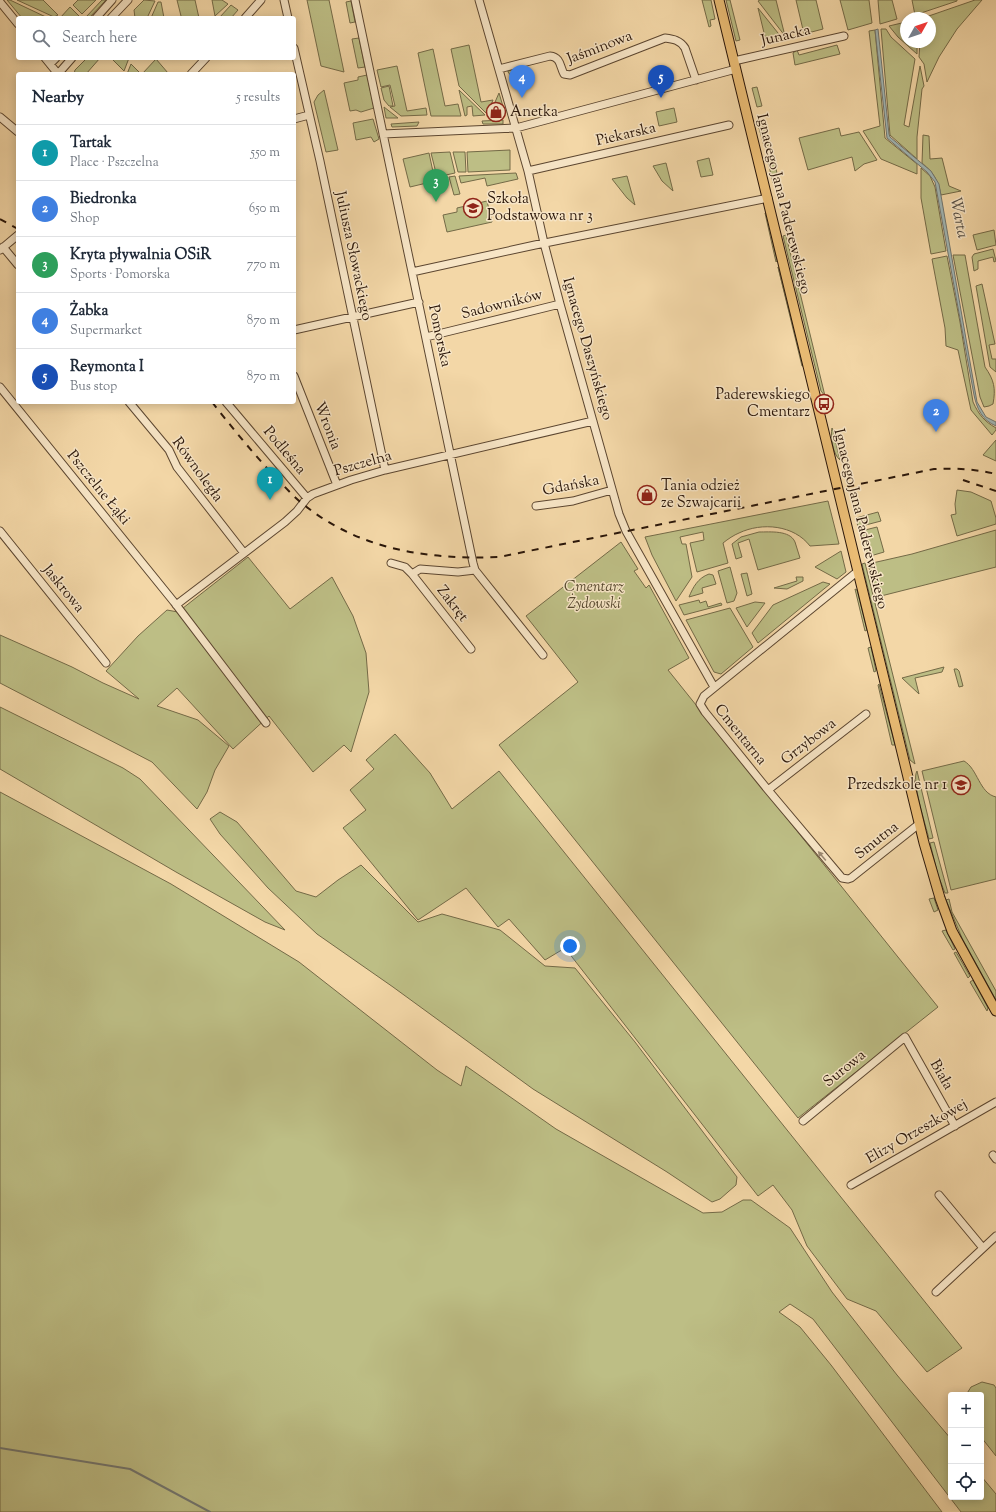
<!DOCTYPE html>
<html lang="en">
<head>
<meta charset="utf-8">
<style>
	:root { --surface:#fff; --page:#f6f6f7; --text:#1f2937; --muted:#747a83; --line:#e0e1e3; --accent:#1a73e8 }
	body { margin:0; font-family:"Sorts Mill Goudy",serif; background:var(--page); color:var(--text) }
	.controls { position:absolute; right:12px; bottom:12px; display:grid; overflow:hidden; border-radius:4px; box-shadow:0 2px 10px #0003 }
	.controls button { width:36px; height:36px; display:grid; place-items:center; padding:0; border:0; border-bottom:1px solid var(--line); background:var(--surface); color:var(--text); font:20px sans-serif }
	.compass { position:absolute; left:900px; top:12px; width:36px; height:36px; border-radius:50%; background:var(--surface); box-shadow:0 2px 10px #0003; rotate:50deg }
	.you { position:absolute; left:570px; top:946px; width:14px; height:14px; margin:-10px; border:3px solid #fff; border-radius:50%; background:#1a73e8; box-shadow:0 0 0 6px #1a73e833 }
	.badge { display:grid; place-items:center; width:26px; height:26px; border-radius:50%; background:var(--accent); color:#fff; font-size:13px; font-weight:700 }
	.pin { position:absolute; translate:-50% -33px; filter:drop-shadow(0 1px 2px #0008) }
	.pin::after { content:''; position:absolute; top:21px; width:14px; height:12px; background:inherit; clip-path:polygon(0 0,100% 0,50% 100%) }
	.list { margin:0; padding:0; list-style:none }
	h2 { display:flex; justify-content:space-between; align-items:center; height:52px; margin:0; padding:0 16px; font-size:17px }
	h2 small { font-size:13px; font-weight:400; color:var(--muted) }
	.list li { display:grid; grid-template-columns:26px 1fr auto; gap:12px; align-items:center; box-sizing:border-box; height:56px; padding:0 16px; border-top:1px solid var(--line) }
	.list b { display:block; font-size:15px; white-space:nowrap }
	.list p { margin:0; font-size:13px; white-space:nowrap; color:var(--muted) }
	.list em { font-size:13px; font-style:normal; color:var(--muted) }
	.icon { flex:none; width:22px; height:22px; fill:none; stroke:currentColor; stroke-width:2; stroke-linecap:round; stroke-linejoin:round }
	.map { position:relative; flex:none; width:996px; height:1512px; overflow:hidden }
	.search { position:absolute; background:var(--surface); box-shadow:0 2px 10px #0003; left:16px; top:16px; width:280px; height:44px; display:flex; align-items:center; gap:10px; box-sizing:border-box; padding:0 14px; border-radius:4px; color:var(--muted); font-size:15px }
	.panel { position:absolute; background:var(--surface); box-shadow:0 2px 10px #0003; left:16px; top:72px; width:280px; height:332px; border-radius:4px }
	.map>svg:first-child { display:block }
	.green { fill:#bdbe85; stroke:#746a47 }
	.water { fill:#a1b6b4; stroke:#717670 }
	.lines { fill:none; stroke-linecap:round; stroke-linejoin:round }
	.stream { stroke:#717670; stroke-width:2 }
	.minor-casing { stroke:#5c4630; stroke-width:9 }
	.major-casing { stroke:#2a1609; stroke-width:11 }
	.minor { stroke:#f7e5c6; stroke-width:7 }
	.major { stroke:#eabc74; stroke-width:9 }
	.rail { stroke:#2a1609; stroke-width:2; stroke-dasharray:7 7; stroke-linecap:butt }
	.oneway { fill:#9b8871 }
	.labels { text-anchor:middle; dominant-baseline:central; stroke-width:3; stroke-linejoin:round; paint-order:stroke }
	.street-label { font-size:15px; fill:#2a1609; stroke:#f7e5c6 }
	.poi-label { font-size:15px; fill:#2a1609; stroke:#f7e5c6; text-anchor:start }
	.park-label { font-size:15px; font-style:italic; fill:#56482e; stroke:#f7e5c6 }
	.water-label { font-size:16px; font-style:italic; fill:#544e45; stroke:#f7e5c6 }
</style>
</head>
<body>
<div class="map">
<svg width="996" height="1512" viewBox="0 0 996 1512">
	<rect width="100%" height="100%" fill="#f3d7a7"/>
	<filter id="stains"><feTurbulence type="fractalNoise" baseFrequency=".005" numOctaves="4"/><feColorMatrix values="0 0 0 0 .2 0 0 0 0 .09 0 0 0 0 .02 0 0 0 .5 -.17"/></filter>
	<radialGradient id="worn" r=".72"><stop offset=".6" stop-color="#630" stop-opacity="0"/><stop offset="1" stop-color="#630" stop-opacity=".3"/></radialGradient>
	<!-- green -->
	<path class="green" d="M7 0H10L48 18H22Z
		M17 0H43L58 15 54 17Z
		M78 0H96L82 14 73 5Z
		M102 0H106L89 18H87L86 17Z
		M144 0 155 1 147 18H135L134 10Z
		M177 0H195L199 18H183L181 16Z
		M212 0H222L228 4 215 16Z
		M307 0H329L344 72 321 66Z
		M702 0H711L715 19 710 20 711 26 709 27Z
		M726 0H730L740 40 736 41Z
		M760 0H776L785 36 758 1Z
		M796 0H816L823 29 804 34Z
		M840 0H869L872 23 848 30Z
		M878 0H892L897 19 880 24Z
		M912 0H957V1L915 15Z
		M975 0H982L957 29 939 57 927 82 924 64 919 57 920 42H930V18H923Z
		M351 1 355 22 350 23 346 2Z
		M158 2H161L164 18H151Z
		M231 5 238 10 231 18H219Z
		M70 7 80 17 79 18H60Z
		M758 8 782 38 766 41Z
		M906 22V42H917V54L898 37 889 26Z
		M881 29H886L891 37 915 59 904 125 909 127 920 66 924 86 922 89 917 137V159L890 135Z
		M875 30 885 138 917 164V174L881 159 863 131 880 126 869 31Z
		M359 38 365 67 358 68 352 39Z
		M469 45 481 102 493 100 487 114 459 86 451 49Z
		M837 45 840 54 795 65 793 53 797 50 799 55Z
		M433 49 445 106 458 104 461 116H431L418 53Z
		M87 58H100L86 74H74L75 70Z
		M111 58H129L124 71Z
		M156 59 168 73 142 74Z
		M131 64 141 74H127Z
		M397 66 407 111 426 108 427 115 401 116 390 107 395 106 390 85 381 87 377 70Z
		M519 68 523 84 519 86 508 72V71Z
		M367 75 374 108 361 112 356 110 350 111 344 83 358 80V77Z
		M389 86 393 106H389L384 100 381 88Z
		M757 87 762 106 757 107 752 88Z
		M324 90 338 150 326 152 314 102 318 95Z
		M459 90 485 115 473 116 472 106 467 107V115L465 116Z
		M499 93 505 113 501 114 500 108 492 109Z
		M384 107 398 118H386Z
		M674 108 677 122 659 126 656 112Z
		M373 119 379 139 374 142 371 137 356 140 353 123Z
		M503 120V124H483L482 121Z
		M419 122 417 126 392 127 391 124Z
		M765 126 770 145 764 146 759 128Z
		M839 128 841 136 859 132 877 160 864 164 855 171 852 157 808 170 799 138Z
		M923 135 929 136 930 159 942 158 949 186 961 191 941 195C938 180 933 172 922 163Z
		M510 150V170L468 172 467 152Z
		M450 152 455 173 437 177 431 153Z
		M453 152H465L466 172H458Z
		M429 153 435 181 410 187 403 159Z
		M709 158 713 175 701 177 697 161Z
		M774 160 779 182 773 183 768 162Z
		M666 163 673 191 662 181 653 166Z
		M921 168 930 176 935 187 946 251 931 254 921 198Z
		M516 173 518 179 487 186 485 178 461 183 459 176Z
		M455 176 460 194 454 195 449 177Z
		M627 176 635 205 627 198 612 179Z
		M487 201 492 222 447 232 443 215 457 212V208Z
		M765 213H766L777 261 776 262Z
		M994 230 996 245 977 250 973 235Z
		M786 235 825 396 821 391 783 236Z
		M993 249 996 261 994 262 993 257 978 261V269L974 271 972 257 974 254Z
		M953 255H965L985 367C994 380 996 388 993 404L989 406 984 407 980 397Z
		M947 256 960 322 973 402C979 415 984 421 996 428V430L992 435 971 410 958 350 946 346 945 328 932 259Z
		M778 267 803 366H802Z
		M982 284 995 344 989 345 992 359H996V372L990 367 976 286Z
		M832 428 833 430 840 460C833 455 830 436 832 428Z
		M996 440V461L983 455Z
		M957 490 971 492 991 501 996 518V524L957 536 951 515 956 514 955 504Z
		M828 501 839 544 810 546C794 525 762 522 739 533 734 535 728 539 723 543L728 563 697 572 690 543 704 540 703 532 680 537 682 544H686L692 577 676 601 652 555 645 537Z
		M878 512 881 521 858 527 856 518Z
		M877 527 884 552 867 557 861 531Z
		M996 530V567L877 597 868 564 912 554Z
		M759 532C770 532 790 530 795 542 797 547 798 553 800 558L758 570 749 539 738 543 742 557 736 559 732 544 741 537Z
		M621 542 638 569 634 571 646 588 649 585 689 658 668 670 938 1007 798 1118 499 745 578 682 526 616Z
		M841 551 846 572 837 579 815 567Z
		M248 557 290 609 332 577 353 616 366 653 369 692 351 752 344 745 313 772 269 716 233 749 177 688 157 706 198 720 229 746 215 770 207 792 197 809 152 762 0 683V635L72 667 103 683 139 699 106 671 138 636 167 610 178 612Z
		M865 563 915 764 910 760 862 564Z
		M730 567 737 593 734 601 727 603 718 571Z
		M747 573 752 594 747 596 741 574Z
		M709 574 713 575 716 584 702 588 703 593 689 597C693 587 698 578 709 574Z
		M796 577H803V581L787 589 774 588 797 581Z
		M823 582 830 584 758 643 752 633 773 605Z
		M855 589 857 590 867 630 865 631Z
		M699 600 700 603 706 601 708 607 721 603 722 605 684 615 679 605Z
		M755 602 765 603 747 627 736 608Z
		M730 608 753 647 721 674 714 672 686 620Z
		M871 647 876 671 874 672 868 648Z
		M944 667 942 672 915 678 919 694 902 678Z
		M954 669H957L959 671 963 686 959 687Z
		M879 684 895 745H892L878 685Z
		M0 707 123 768 140 779 285 930 265 922 176 872 0 769Z
		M395 734 430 773 452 809 499 771 962 1348 927 1372 876 1311 847 1299 807 1246 792 1210 773 1185 758 1196 565 948 545 960 509 919 498 927 466 888 418 920 343 828 366 810 350 790 374 769 366 760Z
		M964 761C978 769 979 793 996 797V879L951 890 922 771Z
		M917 771 933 838 929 839C926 826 911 780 917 771Z
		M0 792 171 884 299 962 437 1070 461 1086 466 1066 556 1129 703 1213 722 1212 743 1200H751L790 1228 832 1292 897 1375 951 1439V1497H981V1476L996 1494V1512H961L813 1319 790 1304 779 1312 800 1327 831 1365 942 1512H0Z
		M220 812 237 822 296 891 316 897 338 880 361 865 418 922 442 914 500 930 545 966 575 968 635 1042 737 1177 736 1185 720 1199 712 1202 667 1172 533 1089 393 987 317 934 268 888 220 834 210 819Z
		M934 842 948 893H945L938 875 930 843Z
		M934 898 938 910 934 912 929 899Z
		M949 899 952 912 996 991V1000L962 938 946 900Z
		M946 930 955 949 953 950 942 931Z
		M956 952 970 976 968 978 954 953Z
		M973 980 988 1008 987 1011 970 982Z
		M982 1382 994 1385 996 1388V1456L981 1437V1395H966L971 1387Z"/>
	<!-- water -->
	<path class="water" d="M878 29 889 134 890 137 931 171 939 184 977 402 986 417 996 422V426C982 420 977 409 974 395L935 182 927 172 887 138 875 30Z"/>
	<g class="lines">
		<!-- stream -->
		<path class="stream" d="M0 1448 130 1469 210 1512"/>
		<defs>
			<path id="minor" d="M284 0 288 18
				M355 0 473 563 475 570 543 655
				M479 0 528 171 544 243 560 304 619 514 626 531 714 687
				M0 2 18 24
				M96 18 112 0
				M111 18 128 0
				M245 18 261 0
				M294 48 320 161 385 470
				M45 58 58 74
				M734 61 844 36
				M50 64 56 58
				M499 69 550 56C561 57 560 67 564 74L570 75 665 38C673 39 680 40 685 48L696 80
				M58 74 72 58
				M191 74 206 58
				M0 117 18 132
				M294 119 309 115
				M383 134 516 128 736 69
				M528 171 729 125
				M3 247 18 265
				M0 250 18 235
				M412 272 535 245 768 198
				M294 330 419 302
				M426 337 560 304
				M294 376 337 485
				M0 387 174 602 266 723
				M129 402 169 450 177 467 244 553
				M226 402 307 498
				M536 506 573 501 612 490
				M0 531 106 663
				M391 563 405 567 412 574
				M858 571 704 696 700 704 705 712 768 790 842 878 848 879 851 878 919 824
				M176 605 285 522 297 511 307 498 313 494 351 480 385 470 593 421
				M471 649 412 574 420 569 458 572 475 570
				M768 790 866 714
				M803 1121 905 1037 955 1126
				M993 1155 996 1159
				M851 1185 996 1102
				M939 1195 983 1248
				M936 1292 996 1236"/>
			<path id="major" d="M719 0 924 843 940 898 952 931 996 1011"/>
		</defs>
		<!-- minor casing -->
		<use href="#minor" class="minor-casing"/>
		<!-- major casing -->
		<use href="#major" class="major-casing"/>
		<!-- minor -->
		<use href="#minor" class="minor"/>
		<!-- major -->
		<use href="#major" class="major"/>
		<!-- rail -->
		<path class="rail" d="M0 219 18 229
			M212 402C234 430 256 457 281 483 288 490 295 498 303 504 359 550 429 560 499 557L934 469C955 468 975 469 996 474
			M963 480 996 491"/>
	</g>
	<!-- one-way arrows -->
	<defs><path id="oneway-solid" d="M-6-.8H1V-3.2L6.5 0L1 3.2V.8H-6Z"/></defs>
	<use class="oneway" href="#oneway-solid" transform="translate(822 856) rotate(-130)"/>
	<!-- icons -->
	<defs>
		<symbol id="shop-ring" viewBox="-11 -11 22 22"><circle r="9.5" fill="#f7e5c6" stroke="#8f2418" stroke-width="1.5"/><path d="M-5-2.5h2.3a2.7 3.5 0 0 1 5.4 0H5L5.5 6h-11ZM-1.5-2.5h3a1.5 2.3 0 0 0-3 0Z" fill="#8f2418"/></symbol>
		<symbol id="school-ring" viewBox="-11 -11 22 22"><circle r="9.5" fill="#f7e5c6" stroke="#8f2418" stroke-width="1.5"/><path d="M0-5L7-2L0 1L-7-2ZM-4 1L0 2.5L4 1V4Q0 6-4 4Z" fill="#8f2418"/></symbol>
		<symbol id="bus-ring" viewBox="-11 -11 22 22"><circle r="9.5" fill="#f7e5c6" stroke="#8f2418" stroke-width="1.5"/><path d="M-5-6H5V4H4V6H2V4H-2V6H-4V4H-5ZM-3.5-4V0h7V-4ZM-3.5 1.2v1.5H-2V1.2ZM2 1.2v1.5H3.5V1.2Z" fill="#8f2418"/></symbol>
	</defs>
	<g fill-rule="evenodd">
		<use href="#shop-ring" x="485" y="101" width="22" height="22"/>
		<use href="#school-ring" x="462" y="197" width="22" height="22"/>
		<use href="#bus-ring" x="813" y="393" width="22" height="22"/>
		<use href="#shop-ring" x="636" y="484" width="22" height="22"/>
		<use href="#school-ring" x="950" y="774" width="22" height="22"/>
	</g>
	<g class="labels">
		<!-- street labels -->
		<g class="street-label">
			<text transform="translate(786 36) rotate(-13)">Junacka</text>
			<text transform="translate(600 48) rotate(-21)">Jaśminowa</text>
			<text transform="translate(626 135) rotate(-13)">Piekarska</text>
			<text transform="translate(783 204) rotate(76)">Ignacego Jana Paderewskiego</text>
			<text transform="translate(353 256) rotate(78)">Juliusza Słowackiego</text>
			<text transform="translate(502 305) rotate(-14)">Sadowników</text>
			<text transform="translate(439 336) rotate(78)">Pomorska</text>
			<text transform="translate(587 349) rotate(74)">Ignacego Daszyńskiego</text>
			<text transform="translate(327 426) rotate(69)">Wronia</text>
			<text transform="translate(284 451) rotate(50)">Podleśna</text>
			<text transform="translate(363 464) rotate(-16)">Pszczelna</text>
			<text transform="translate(197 470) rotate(54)">Równoległa</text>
			<text transform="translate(571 486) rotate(-11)">Gdańska</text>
			<text transform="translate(98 488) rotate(51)">Pszczelne Łąki</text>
			<text transform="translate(860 519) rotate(76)">Ignacego Jana Paderewskiego</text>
			<text transform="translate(63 589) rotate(51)">Jaskrowa</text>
			<text transform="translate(452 604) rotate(52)">Zakręt</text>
			<text transform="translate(740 735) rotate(51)">Cmentarna</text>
			<text transform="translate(809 742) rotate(-38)">Grzybowa</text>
			<text transform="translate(877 841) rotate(-38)">Smutna</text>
			<text transform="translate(845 1069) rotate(-39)">Surowa</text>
			<text transform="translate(941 1075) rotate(60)">Biała</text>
			<text transform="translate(917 1132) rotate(-30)">Elizy Orzeszkowej</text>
		</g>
		<!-- poi labels -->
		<g class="poi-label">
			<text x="510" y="112">Anetka</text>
			<text x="487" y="199">Szkoła<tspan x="487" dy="17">Podstawowa nr 3</tspan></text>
			<text x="810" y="395" text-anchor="end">Paderewskiego<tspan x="810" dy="17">Cmentarz</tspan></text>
			<text x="661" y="486">Tania odzież<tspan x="661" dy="17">ze Szwajcarii</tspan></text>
			<text x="947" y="785" text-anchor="end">Przedszkole nr 1</text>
		</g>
		<!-- park labels -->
		<g class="park-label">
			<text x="594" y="587">Cmentarz<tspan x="594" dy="17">Żydowski</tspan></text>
		</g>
		<!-- water labels -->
		<g class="water-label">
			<text transform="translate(958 218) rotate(79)">Warta</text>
		</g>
	</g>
	<rect width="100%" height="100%" filter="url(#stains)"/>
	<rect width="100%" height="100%" fill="url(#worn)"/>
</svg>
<div class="controls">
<button>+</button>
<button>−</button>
<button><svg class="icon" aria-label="locate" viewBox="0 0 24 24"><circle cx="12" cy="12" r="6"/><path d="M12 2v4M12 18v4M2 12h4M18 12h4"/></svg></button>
</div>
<svg class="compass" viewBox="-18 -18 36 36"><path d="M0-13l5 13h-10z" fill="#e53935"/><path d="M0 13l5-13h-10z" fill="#747a83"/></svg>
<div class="you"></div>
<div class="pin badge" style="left:270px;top:500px;background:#0f9aa8">1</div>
<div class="pin badge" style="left:936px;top:432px;background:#3f7fe0">2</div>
<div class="pin badge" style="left:436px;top:202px;background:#2e9e5b">3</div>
<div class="pin badge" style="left:522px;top:98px;background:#3f7fe0">4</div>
<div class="pin badge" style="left:661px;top:98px;background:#1a4fb4">5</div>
<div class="search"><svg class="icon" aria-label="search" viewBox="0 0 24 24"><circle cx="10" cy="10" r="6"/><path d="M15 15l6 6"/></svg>Search here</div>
<section class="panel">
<h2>Nearby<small>5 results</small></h2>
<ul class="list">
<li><span class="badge" style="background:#0f9aa8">1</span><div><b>Tartak</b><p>Place · Pszczelna</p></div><em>550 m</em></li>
<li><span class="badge" style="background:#3f7fe0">2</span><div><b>Biedronka</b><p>Shop</p></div><em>650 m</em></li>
<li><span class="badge" style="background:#2e9e5b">3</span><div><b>Kryta pływalnia OSiR</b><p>Sports · Pomorska</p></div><em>770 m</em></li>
<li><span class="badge" style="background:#3f7fe0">4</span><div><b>Żabka</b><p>Supermarket</p></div><em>870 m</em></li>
<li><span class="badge" style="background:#1a4fb4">5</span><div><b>Reymonta I</b><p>Bus stop</p></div><em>870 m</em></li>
</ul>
</section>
</div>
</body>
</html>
